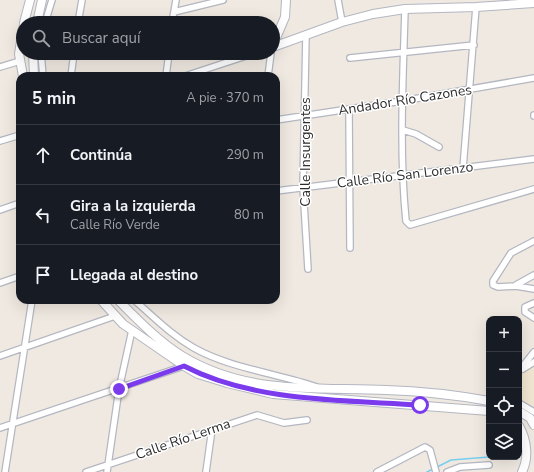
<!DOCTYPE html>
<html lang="es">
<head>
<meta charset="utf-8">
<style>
	:root { --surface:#171b24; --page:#20242c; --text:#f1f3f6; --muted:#9ea1a6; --line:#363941 }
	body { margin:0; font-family:"Nunito Sans",sans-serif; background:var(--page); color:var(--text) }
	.controls { position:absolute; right:12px; bottom:12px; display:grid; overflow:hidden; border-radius:8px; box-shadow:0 4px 16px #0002 }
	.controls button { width:36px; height:36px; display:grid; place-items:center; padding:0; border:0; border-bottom:1px solid var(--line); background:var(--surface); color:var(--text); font:20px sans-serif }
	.stop { position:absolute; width:12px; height:12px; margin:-9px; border:3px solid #7c3aed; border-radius:50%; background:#fff }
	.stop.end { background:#7c3aed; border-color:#fff; box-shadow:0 1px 4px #0008 }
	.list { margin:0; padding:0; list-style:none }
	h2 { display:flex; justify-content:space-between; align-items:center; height:52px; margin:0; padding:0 16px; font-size:17px }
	h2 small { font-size:13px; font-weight:400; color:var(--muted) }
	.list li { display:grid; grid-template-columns:26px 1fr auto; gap:12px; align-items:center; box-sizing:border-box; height:60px; padding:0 16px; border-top:1px solid var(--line) }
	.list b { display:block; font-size:15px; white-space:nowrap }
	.list p { margin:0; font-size:13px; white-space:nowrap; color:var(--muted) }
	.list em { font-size:13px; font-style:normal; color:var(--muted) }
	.icon { flex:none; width:22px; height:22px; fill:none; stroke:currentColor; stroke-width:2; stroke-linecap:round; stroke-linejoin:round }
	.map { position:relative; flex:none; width:534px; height:472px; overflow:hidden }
	.search { position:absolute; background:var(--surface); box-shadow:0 4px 16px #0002; left:16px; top:16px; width:264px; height:44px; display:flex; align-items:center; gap:10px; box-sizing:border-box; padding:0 14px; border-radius:22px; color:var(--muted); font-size:15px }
	.panel { position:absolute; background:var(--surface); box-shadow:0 4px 16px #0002; left:16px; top:72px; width:264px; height:232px; border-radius:12px }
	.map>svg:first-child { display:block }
	.education { fill:#f0e6d1 }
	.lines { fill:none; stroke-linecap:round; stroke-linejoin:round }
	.stream { stroke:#75cff0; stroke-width:1.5 }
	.street-casing { stroke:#b4b7c1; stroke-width:8 }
	.secondary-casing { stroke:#b4b7c1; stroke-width:10 }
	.street { stroke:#fff; stroke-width:5.5 }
	.secondary { stroke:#fff; stroke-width:8 }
	.route { stroke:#7c3aed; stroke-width:5 }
	.labels { text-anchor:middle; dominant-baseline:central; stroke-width:3; stroke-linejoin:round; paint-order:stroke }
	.street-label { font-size:14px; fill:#2e2e2e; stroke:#fff }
</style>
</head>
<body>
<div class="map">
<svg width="534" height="472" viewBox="0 0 534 472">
	<rect width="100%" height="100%" fill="#efe9e1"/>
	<!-- education -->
	<path class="education" d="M534 364V409L519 401V374Z"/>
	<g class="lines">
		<!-- stream -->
		<path class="stream" d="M437 467 451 460 489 457
			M427 472 433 469"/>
		<defs>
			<path id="street" d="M338 0 342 22
				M405 9C403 79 399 151 406 221L410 225 534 189
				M174 12 223 0
				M45 23 52 0
				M78 23 82 0
				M172 23 176 0
				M306 35 303 187 308 269
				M41 53 43 76
				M350 58 474 45
				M0 67 20 61
				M71 76 74 53
				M166 76 169 53
				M185 76 255 53
				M268 76 271 53
				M349 109 350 248
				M534 115V116
				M276 120 402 101 534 78
				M403 130 416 134 439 147
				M0 141 20 135
				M463 168 476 7
				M276 191 534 159
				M0 210 20 203
				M534 241 511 253 493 281V285L498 287 516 286 534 289
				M0 283 20 276
				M516 285 534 275
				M134 300C154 317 171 335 194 348 232 369 277 373 317 387
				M534 303 525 307V312L534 318
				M0 356 115 316
				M523 369 534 362
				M519 371 534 352
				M519 403 534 412
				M0 428 184 366
				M5 472 32 300
				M86 472 257 415 284 423 307 420
				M107 472 119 389 132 330
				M206 472 212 429
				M377 472 425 447 430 450 436 472
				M447 472 460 467 489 465"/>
			<path id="secondary" d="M24 23 30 0
				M37 23 42 0
				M273 45 285 17 286 0
				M273 47 342 22 373 14 405 9 476 7 534 3
				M33 53 34 76
				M23 76 19 54 23 28
				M101 300 123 324 184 366 198 374 227 383 273 394 489 411
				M118 300C138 320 158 341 182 356 246 395 314 387 386 390 420 391 456 395 489 401
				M519 411 530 418 534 425
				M519 426C527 440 529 458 522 472"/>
		</defs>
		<!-- street casing -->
		<use href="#street" class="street-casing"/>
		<!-- secondary casing -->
		<use href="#secondary" class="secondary-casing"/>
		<!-- street -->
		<use href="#street" class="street"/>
		<!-- secondary -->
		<use href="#secondary" class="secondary"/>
	</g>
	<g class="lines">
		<!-- route -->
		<path class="route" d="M119 389 184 366C253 402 344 400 420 405"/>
	</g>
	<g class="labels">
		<!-- street labels -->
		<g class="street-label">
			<text transform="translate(405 100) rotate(-9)">Andador Río Cazones</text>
			<text transform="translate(305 152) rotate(-90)">Calle Insurgentes</text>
			<text transform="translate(405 175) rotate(-7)">Calle Río San Lorenzo</text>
			<text transform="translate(183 439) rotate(-19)">Calle Río Lerma</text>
		</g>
	</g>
</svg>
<div class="controls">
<button>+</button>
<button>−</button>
<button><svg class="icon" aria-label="locate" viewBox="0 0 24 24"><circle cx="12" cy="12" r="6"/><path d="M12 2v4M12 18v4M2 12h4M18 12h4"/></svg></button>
<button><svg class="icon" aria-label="layers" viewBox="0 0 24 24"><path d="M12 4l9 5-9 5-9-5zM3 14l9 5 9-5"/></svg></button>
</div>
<div class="stop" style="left:420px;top:405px"></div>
<div class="stop end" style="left:119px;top:389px"></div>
<div class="search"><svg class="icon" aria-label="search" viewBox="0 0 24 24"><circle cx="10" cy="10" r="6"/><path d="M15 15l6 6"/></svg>Buscar aquí</div>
<section class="panel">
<h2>5 min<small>A pie · 370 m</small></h2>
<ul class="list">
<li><svg class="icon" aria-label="ahead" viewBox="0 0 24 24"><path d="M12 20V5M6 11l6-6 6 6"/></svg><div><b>Continúa</b></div><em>290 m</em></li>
<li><svg class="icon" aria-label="left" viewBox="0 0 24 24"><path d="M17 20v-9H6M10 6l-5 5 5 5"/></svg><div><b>Gira a la izquierda</b><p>Calle Río Verde</p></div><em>80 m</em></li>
<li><svg class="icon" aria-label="arrive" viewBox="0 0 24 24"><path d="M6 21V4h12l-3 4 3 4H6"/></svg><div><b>Llegada al destino</b></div></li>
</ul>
</section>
</div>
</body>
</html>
